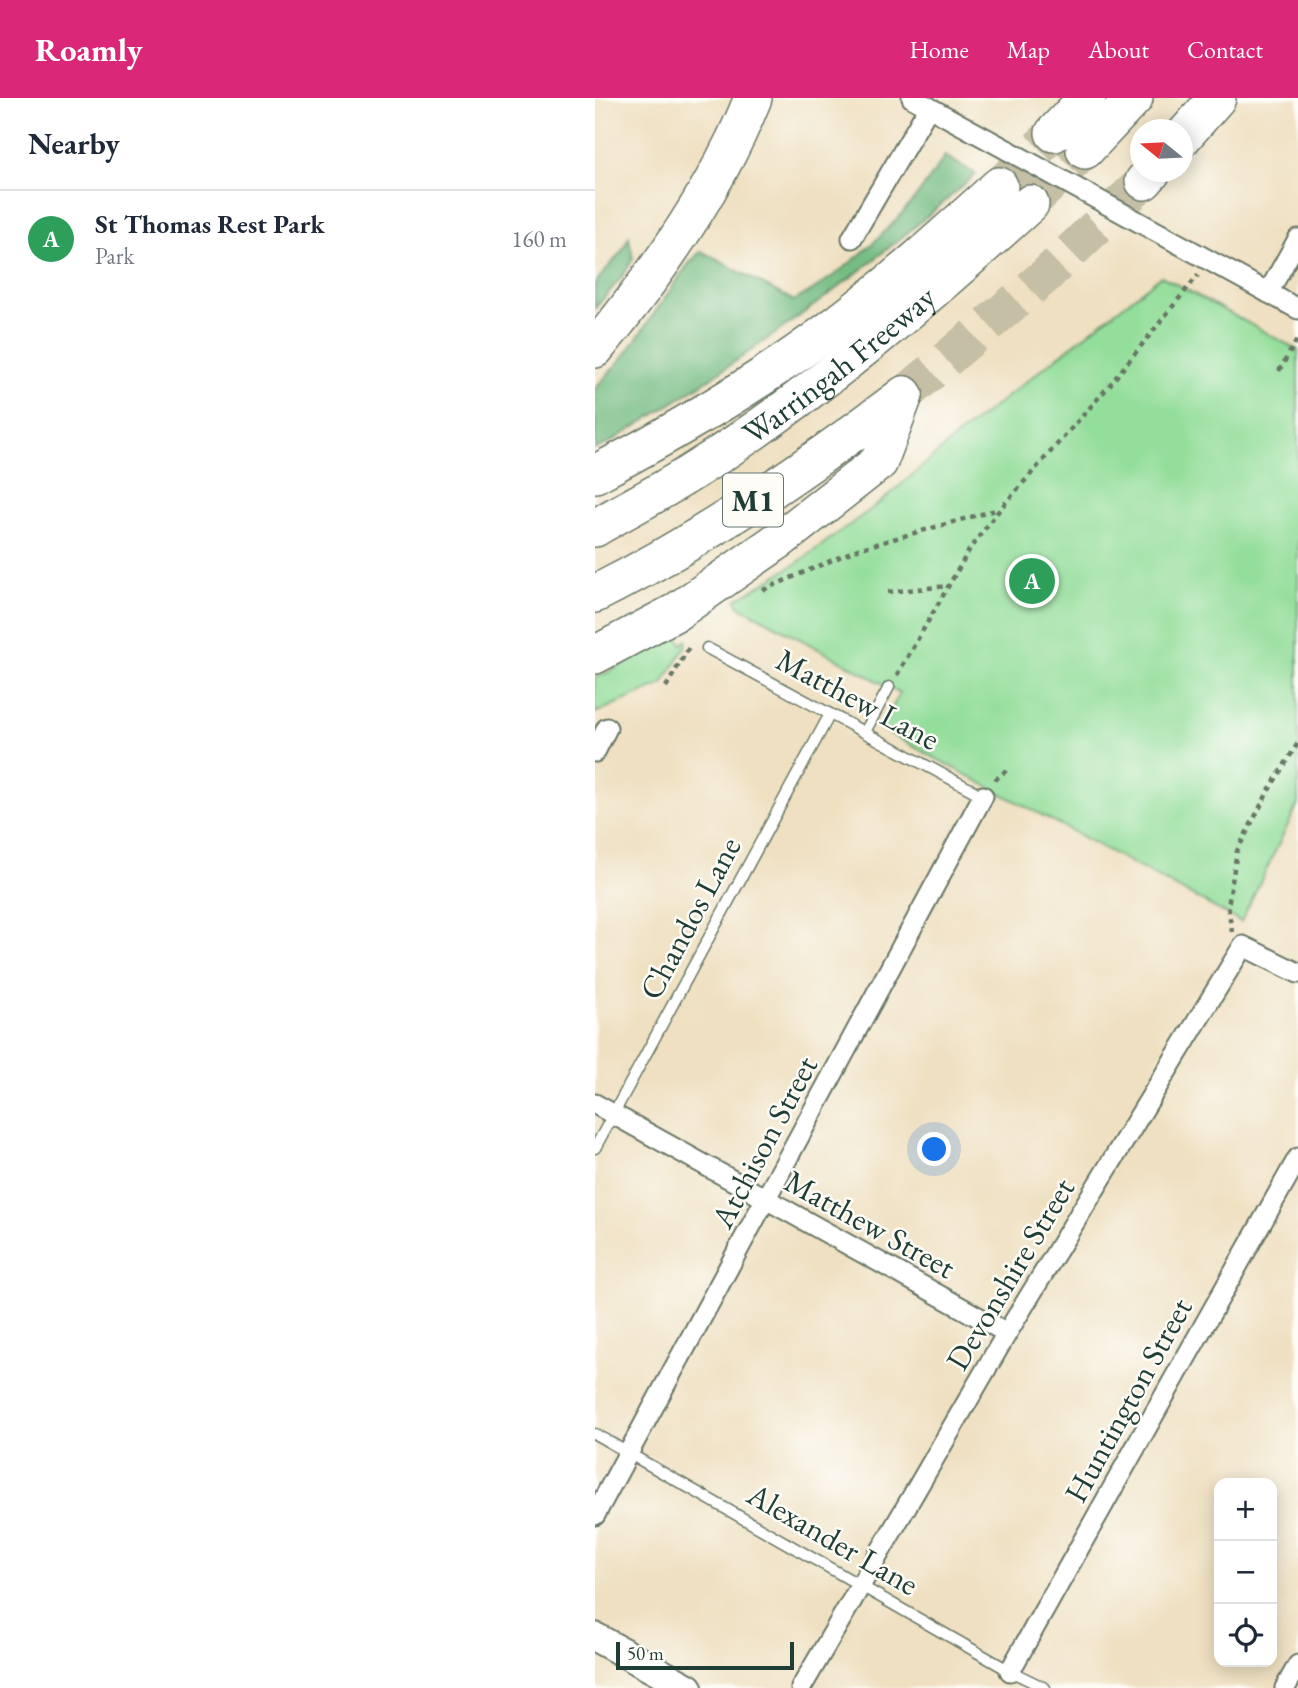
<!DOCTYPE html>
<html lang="en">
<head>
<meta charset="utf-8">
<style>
	:root { --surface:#fff; --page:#f2f2f3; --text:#1f2937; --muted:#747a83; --line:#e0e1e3; --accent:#db2777 }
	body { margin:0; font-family:"EB Garamond",serif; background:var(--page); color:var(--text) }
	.controls { position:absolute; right:21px; bottom:21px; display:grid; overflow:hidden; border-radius:14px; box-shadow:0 4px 18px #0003 }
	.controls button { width:63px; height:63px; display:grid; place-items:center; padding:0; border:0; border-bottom:2px solid var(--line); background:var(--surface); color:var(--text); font:35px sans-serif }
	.compass { position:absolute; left:535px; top:21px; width:63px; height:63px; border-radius:50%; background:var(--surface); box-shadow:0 4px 18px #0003; rotate:288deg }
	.scale { position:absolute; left:21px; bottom:18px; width:178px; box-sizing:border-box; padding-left:7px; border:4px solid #1f3d34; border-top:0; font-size:19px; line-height:24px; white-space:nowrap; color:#1f3d34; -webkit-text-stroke:5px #fdfcf7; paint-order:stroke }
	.you { position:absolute; left:340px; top:1052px; width:24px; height:24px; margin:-18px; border:5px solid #fff; border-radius:50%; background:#1a73e8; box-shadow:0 0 0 10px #1a73e833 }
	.badge { display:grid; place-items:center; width:46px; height:46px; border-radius:50%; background:var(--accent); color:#fff; font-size:23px; font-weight:700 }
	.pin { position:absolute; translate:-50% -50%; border:4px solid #fff; box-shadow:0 2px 7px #0006 }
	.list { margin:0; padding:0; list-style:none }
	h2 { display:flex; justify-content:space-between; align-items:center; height:91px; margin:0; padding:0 28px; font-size:30px }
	h2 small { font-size:23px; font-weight:400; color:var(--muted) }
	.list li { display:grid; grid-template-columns:46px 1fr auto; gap:21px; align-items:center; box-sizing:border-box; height:98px; padding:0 28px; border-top:2px solid var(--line) }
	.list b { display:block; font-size:26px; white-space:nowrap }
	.list p { margin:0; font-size:23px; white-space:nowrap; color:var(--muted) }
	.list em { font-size:23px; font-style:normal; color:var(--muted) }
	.icon { flex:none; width:38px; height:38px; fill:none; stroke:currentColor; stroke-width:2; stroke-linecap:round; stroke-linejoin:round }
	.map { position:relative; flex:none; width:703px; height:1590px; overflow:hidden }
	header { display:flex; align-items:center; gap:42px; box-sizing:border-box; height:98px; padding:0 35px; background:var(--accent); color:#fff }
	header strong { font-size:33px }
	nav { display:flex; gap:38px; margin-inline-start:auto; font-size:24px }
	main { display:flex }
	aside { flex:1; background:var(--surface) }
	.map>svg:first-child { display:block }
	.green { fill:#94de9b; stroke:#5a8e68; stroke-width:2 }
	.forest { fill:#77bd83; stroke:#4b7d5c; stroke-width:2 }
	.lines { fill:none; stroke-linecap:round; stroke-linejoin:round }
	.highway-tunnel { stroke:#c5bfa5; stroke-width:37; stroke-dasharray:37 18; stroke-linecap:butt }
	.lane-casing { stroke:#687665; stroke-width:13 }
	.street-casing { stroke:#687665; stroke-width:23 }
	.secondary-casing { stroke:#687665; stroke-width:32 }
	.highway-casing { stroke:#687665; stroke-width:40 }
	.path { stroke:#687665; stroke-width:4.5; stroke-dasharray:5 5; stroke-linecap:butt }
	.lane { stroke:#fff; stroke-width:10 }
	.street { stroke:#fff; stroke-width:19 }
	.secondary { stroke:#fff; stroke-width:28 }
	.highway { stroke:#fff; stroke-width:37 }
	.street-bridge-casing { stroke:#687665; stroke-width:23; stroke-linecap:butt }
	.street-bridge { stroke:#fff; stroke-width:19 }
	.labels { text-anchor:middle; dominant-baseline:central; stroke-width:5; stroke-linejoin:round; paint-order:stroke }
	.shield { fill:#fdfcf7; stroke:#62766e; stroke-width:2 }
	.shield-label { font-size:30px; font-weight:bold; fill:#1f3d34 }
	.street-label { font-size:32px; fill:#1f3d34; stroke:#fdfcf7 }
</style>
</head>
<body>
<header>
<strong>Roamly</strong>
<nav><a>Home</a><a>Map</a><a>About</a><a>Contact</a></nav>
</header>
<main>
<aside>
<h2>Nearby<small></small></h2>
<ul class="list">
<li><span class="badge" style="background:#2e9e5b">A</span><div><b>St Thomas Rest Park</b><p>Park</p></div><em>160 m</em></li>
</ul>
</aside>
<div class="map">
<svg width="703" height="1590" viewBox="0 0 703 1590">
	<rect width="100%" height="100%" fill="#fdfcf7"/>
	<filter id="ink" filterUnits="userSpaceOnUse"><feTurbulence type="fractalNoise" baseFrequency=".0143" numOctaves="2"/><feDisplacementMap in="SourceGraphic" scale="14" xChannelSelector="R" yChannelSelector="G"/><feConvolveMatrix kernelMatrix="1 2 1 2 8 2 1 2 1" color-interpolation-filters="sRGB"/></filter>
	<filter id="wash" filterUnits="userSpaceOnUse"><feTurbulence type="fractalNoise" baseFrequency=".00686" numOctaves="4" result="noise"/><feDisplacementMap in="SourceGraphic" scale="28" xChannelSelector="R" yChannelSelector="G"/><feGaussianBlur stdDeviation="1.57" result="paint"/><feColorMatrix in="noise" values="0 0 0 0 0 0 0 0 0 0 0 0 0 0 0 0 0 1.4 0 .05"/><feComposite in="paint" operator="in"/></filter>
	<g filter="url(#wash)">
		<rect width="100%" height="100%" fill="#efe0c1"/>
		<!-- green -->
		<path class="green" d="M566 178 703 252V706L646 824 286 631 305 595 144 508 141 502 202 465 286 404 368 333Z
			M82 537 87 546 92 542 91 548 68 586 0 615V578H6Z"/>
		<!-- forest -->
		<path class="forest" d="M350 58 381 76C268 177 142 267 12 346L0 351V291L31 256 92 168 106 153 199 203C260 169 313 117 350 58Z
			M34 139 38 161 27 179 0 210V185L27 153Z"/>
	</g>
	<g filter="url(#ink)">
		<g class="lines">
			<!-- highway-tunnel -->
			<path class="highway-tunnel" d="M404 88 459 35
				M435 106 490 52
				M309 297 449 179 549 83"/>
			<defs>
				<path id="lane" d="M112 550 388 698
					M270 634 294 589
					M0 1050 235 616
					M0 1336 415 1573 450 1590"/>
				<path id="street" d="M317 0 414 53
					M257 140 334 9
					M595 152 703 211
					M673 195 703 141
					M0 654 12 630
					M0 1006 412 1235
					M0 1417 388 698
					M415 1573 703 1060
					M206 1590 412 1235 648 848 703 875
					M690 1590 703 1567"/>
				<path id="secondary" d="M0 1539 93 1590"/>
				<g id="highway">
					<path d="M459 35 492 0"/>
					<path d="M587 40 622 0"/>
					<path d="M490 52 539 0"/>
					<path d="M549 83 557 74"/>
					<path d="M0 251C62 176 122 91 158 0"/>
					<path d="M0 376C82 333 162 286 237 230 296 186 350 137 404 88"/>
					<path id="s1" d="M0 430C32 411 66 394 97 374 219 298 329 202 435 106"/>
					<path d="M0 496C109 441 212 370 309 297"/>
					<path d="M0 557 81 514 187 440 284 364 309 297"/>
				</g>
			</defs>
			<!-- lane casing -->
			<use href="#lane" class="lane-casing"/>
			<!-- street casing -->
			<use href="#street" class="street-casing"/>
			<!-- secondary casing -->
			<use href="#secondary" class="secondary-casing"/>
			<!-- highway casing -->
			<use href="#highway" class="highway-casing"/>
			<!-- path -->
			<path class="path" d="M684 273 703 240
				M168 492 263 451 404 411
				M293 494 354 488
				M302 577 376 449 405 411 513 289 603 177
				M71 589 96 546
				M400 682 415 669
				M637 834 633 808 642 753 674 692 703 645"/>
			<!-- lane -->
			<use href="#lane" class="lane"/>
			<!-- street -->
			<use href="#street" class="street"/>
			<!-- secondary -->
			<use href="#secondary" class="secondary"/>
			<!-- highway -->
			<use href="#highway" class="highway"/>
			<defs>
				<path id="street-bridge" d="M414 53 595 152"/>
			</defs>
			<!-- street-bridge casing -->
			<use href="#street-bridge" class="street-bridge-casing"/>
			<!-- street-bridge -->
			<use href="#street-bridge" class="street-bridge"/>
		</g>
	</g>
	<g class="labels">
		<!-- shield labels -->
		<rect class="shield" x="128" y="375.5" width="60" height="53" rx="5"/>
		<g class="shield-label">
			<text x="158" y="402">M1</text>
		</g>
		<!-- street labels -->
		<g class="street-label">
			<text stroke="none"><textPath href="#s1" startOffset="294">Warringah Freeway</textPath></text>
			<text transform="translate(263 601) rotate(28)">Matthew Lane</text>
			<text transform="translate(95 820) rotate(-62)">Chandos Lane</text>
			<text transform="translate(169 1044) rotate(-62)">Atchison Street</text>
			<text transform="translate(275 1126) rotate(29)">Matthew Street</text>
			<text transform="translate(415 1176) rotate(-59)">Devonshire Street</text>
			<text transform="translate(533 1302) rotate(-61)">Huntington Street</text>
			<text transform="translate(238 1441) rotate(30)">Alexander Lane</text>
		</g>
	</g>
</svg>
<div class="controls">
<button>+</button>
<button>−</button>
<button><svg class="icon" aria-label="locate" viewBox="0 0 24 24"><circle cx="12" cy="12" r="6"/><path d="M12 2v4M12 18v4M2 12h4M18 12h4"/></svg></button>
</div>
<svg class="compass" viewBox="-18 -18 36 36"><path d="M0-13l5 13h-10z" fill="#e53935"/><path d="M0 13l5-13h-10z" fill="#747a83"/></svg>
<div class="scale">50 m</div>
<div class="you"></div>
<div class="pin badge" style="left:437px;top:483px;background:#2e9e5b">A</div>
</div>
</main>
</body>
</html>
